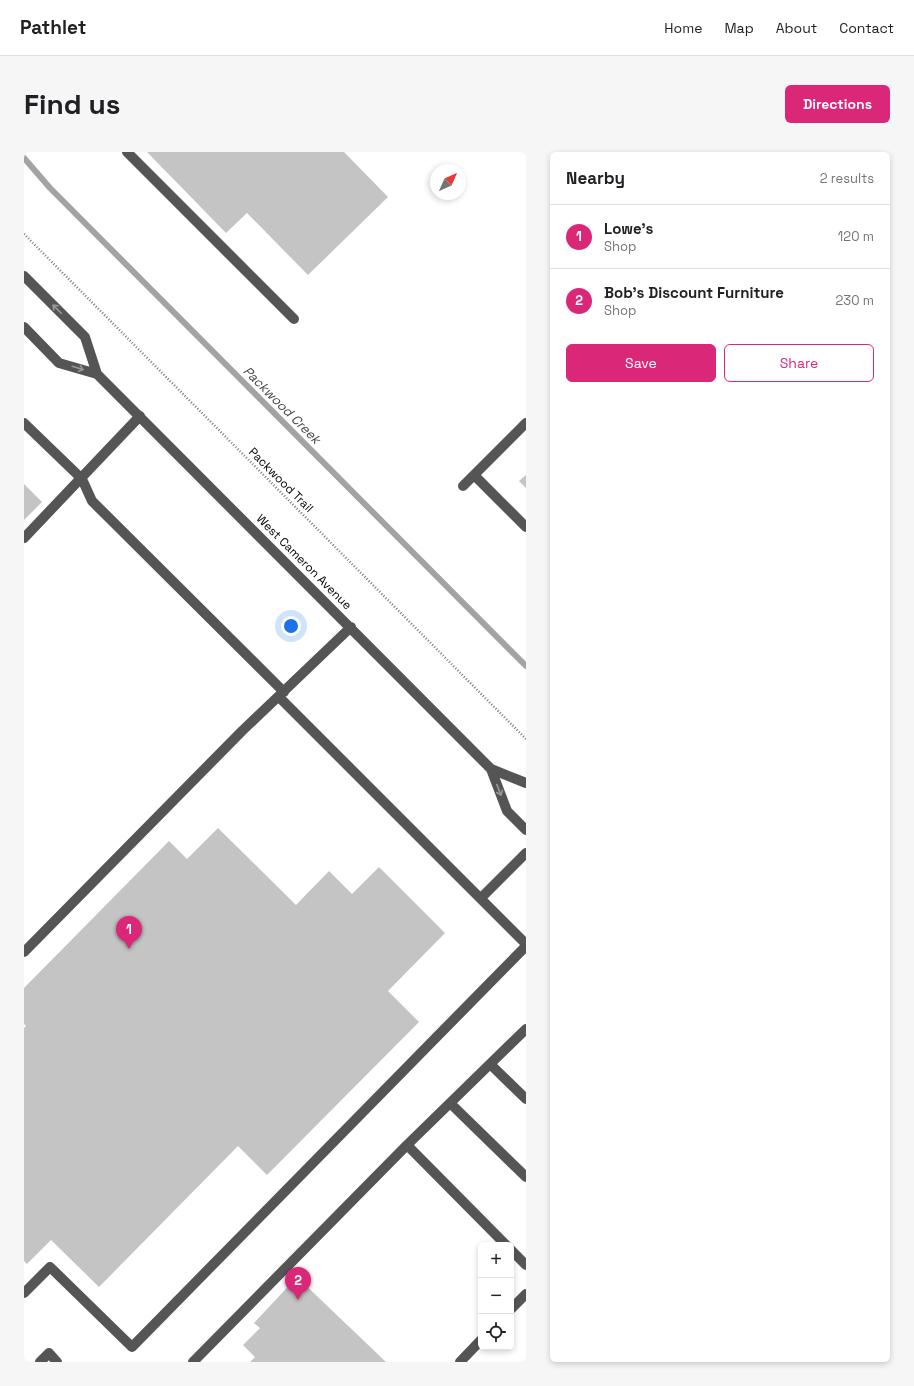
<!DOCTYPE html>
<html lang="en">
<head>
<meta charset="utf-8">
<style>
	:root { --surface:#fff; --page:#f6f6f6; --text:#202124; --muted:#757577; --line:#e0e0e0; --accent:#db2777 }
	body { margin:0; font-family:"Space Grotesk",sans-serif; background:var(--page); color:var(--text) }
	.controls { position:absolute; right:12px; bottom:12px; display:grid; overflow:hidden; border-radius:6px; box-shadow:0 2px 6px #0003 }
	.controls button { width:36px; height:36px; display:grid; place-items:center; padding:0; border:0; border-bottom:1px solid var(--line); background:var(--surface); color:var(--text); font:20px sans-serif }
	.compass { position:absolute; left:406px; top:12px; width:36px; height:36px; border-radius:50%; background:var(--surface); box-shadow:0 2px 6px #0003; rotate:45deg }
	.you { position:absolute; left:267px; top:474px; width:14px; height:14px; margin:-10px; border:3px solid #fff; border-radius:50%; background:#1a73e8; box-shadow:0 0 0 6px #1a73e833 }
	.badge { display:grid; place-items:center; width:26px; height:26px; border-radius:50%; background:var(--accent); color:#fff; font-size:13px; font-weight:700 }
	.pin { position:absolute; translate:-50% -33px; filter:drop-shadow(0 1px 2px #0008) }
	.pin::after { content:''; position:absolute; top:21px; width:14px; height:12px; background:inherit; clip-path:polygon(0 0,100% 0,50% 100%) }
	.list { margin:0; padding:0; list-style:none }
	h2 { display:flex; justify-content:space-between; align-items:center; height:52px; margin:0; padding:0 16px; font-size:17px }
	h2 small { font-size:13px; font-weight:400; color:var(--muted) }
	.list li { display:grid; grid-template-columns:26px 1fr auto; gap:12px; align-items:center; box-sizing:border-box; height:64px; padding:0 16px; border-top:1px solid var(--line) }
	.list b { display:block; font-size:15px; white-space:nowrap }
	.list p { margin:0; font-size:13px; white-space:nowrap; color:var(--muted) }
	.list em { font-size:13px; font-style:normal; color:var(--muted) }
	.actions { display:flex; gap:8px; padding:12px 16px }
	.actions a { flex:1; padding:9px 0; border:1px solid var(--accent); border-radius:6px; text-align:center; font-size:14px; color:var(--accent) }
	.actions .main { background:var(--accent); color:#fff }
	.icon { flex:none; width:22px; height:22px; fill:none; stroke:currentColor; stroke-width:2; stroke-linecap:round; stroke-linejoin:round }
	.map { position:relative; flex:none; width:502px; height:1210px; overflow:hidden; border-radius:6px }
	header { display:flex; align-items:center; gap:24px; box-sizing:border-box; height:56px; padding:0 20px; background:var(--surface); border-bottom:1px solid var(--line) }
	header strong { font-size:19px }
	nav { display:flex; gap:22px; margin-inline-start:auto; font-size:14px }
	.intro { display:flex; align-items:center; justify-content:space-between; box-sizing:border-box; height:96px; padding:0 24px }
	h1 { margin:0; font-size:28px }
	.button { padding:10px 18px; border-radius:6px; background:var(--accent); color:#fff; font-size:14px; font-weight:700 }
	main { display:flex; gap:24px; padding:0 24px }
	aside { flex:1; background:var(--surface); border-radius:6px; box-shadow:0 2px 6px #0003 }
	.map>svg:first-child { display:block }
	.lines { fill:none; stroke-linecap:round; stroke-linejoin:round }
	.stream { stroke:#a3a3a3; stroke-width:6 }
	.building { fill:#c4c4c4 }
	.path { stroke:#777; stroke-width:2.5; stroke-dasharray:1 2; stroke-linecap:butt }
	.minor { stroke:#555; stroke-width:10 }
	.oneway { stroke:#999 }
	.labels { text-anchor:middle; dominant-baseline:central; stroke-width:3.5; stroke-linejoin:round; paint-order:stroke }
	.street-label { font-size:12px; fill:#000; stroke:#fff }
	.water-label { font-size:13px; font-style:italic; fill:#444; stroke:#fff }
</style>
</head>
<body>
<header>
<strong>Pathlet</strong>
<nav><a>Home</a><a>Map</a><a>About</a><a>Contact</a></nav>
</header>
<div class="intro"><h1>Find us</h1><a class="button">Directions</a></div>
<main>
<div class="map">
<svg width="502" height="1210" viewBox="0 0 502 1210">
	<rect width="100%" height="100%" fill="#fff"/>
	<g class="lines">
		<!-- stream -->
		<path class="stream" d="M0 6 26 36 502 514"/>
	</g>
	<!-- building -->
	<path class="building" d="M123 0H320L364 45 284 123 223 61 202 81Z
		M502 323V336L495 329Z
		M0 332 18 350 0 368Z
		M194 676 272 753 305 719 328 742 355 715 421 781 364 839 395 870 243 1023 214 994 75 1135 27 1088 3 1112 0 1109V876L2 874 0 872V836L145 689 163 707Z
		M273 1125 362 1210H226L231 1205 219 1193 236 1176 230 1171Z"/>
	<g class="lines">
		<!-- path -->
		<path class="path" d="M0 82 502 587"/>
		<!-- minor -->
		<path class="minor" d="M103 0 270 167
			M0 124 61 185 73 222
			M0 175 35 211 73 222 467 617 483 659 502 678
			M0 271 58 327 68 349 260 540
			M450 323 502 375
			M439 334 502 271
			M0 386 116 264
			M255 545 502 792
			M467 617 502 631
			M457 746 502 701
			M0 800 218 579 327 475
			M466 912 502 947
			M426 951 502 1025
			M482 1093 383 993 502 877
			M487 1098 502 1113
			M0 1141 26 1115 108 1195 502 794
			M487 1157 502 1142
			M16 1210 25 1201 33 1210
			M169 1210 383 993
			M436 1210 457 1188"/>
	</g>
	<!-- one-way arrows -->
	<defs><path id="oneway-shaft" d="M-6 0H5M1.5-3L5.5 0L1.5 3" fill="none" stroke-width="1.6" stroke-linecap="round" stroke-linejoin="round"/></defs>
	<g class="oneway">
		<use href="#oneway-shaft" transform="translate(33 157) rotate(-135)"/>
		<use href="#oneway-shaft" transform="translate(54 216) rotate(17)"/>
		<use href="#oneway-shaft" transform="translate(475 638) rotate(69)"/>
	</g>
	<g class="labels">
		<!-- street labels -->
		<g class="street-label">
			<text transform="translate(257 328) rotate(45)">Packwood Trail</text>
			<text transform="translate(280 410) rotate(45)">West Cameron Avenue</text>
		</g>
		<!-- water labels -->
		<g class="water-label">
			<text transform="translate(258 253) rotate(45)">Packwood Creek</text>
		</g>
	</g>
</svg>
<div class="controls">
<button>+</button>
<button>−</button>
<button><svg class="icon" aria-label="locate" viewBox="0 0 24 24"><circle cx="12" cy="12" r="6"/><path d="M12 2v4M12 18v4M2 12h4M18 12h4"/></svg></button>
</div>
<svg class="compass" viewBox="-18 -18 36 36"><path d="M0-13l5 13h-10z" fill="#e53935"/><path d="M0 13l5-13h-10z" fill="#757577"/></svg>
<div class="you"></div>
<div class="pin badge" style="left:105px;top:797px">1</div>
<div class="pin badge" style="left:274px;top:1148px">2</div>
</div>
<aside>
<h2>Nearby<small>2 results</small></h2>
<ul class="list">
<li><span class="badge">1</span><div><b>Lowe's</b><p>Shop</p></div><em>120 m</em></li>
<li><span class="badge">2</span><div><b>Bob's Discount Furniture</b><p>Shop</p></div><em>230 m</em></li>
</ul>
<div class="actions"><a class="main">Save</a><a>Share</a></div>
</aside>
</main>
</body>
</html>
